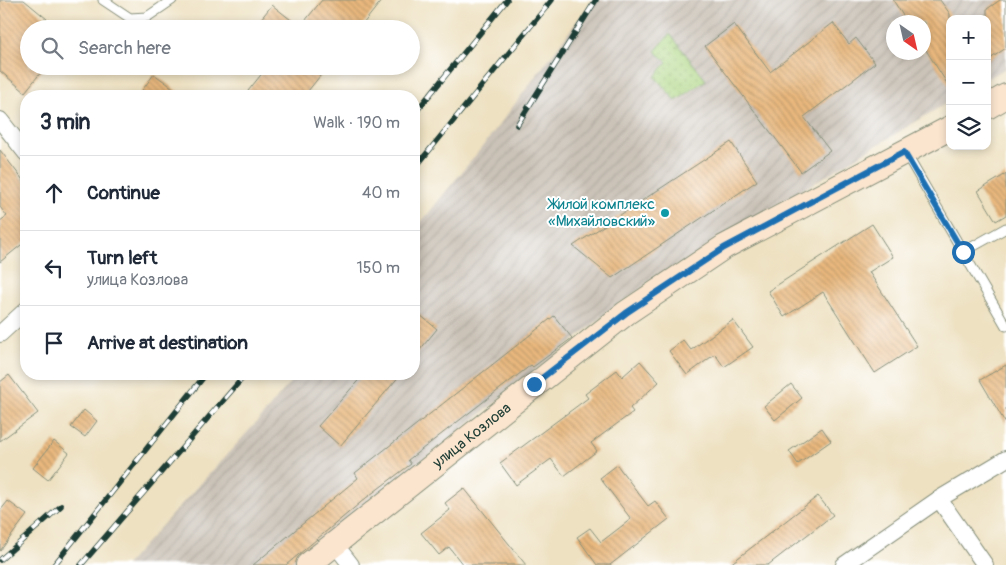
<!DOCTYPE html>
<html lang="en">
<head>
<meta charset="utf-8">
<style>
	:root { --surface:#fff; --page:#f6f6f7; --text:#1f2937; --muted:#747a83; --line:#e0e1e3 }
	body { margin:0; font-family:Pangolin,sans-serif; background:var(--page); color:var(--text) }
	.controls { position:absolute; right:15px; top:15px; display:grid; overflow:hidden; border-radius:10px; box-shadow:0 2px 8px #0003 }
	.controls button { width:45px; height:45px; display:grid; place-items:center; padding:0; border:0; border-bottom:1px solid var(--line); background:var(--surface); color:var(--text); font:25px sans-serif }
	.compass { position:absolute; left:886px; top:15px; width:45px; height:45px; border-radius:50%; background:var(--surface); box-shadow:0 2px 8px #0003; rotate:146deg }
	.stop { position:absolute; width:15px; height:15px; margin:-11px; border:4px solid #1f6fb2; border-radius:50%; background:#fff }
	.stop.end { background:#1f6fb2; border-color:#fff; box-shadow:0 1px 5px #0008 }
	.list { margin:0; padding:0; list-style:none }
	h2 { display:flex; justify-content:space-between; align-items:center; height:65px; margin:0; padding:0 20px; font-size:21px }
	h2 small { font-size:16px; font-weight:400; color:var(--muted) }
	.list li { display:grid; grid-template-columns:32px 1fr auto; gap:15px; align-items:center; box-sizing:border-box; height:75px; padding:0 20px; border-top:1px solid var(--line) }
	.list b { display:block; font-size:19px; white-space:nowrap }
	.list p { margin:0; font-size:16px; white-space:nowrap; color:var(--muted) }
	.list em { font-size:16px; font-style:normal; color:var(--muted) }
	.icon { flex:none; width:28px; height:28px; fill:none; stroke:currentColor; stroke-width:2; stroke-linecap:round; stroke-linejoin:round }
	.map { position:relative; flex:none; width:1006px; height:565px; overflow:hidden }
	.search { position:absolute; background:var(--surface); box-shadow:0 2px 8px #0003; left:20px; top:20px; width:400px; height:55px; display:flex; align-items:center; gap:12px; box-sizing:border-box; padding:0 18px; border-radius:28px; color:var(--muted); font-size:19px }
	.panel { position:absolute; background:var(--surface); box-shadow:0 2px 8px #0003; left:20px; top:90px; width:400px; height:290px; border-radius:20px }
	.map>svg:first-child { display:block }
	.industrial { fill:url(#industrial-furrows); fill-rule:evenodd }
	.park { fill:url(#park-dots); stroke:#65885a }
	.building { fill:url(#building-back-hatch) }
	.lines { fill:none; stroke-linecap:round; stroke-linejoin:round }
	.lane-casing { stroke:#868f7a; stroke-width:11 }
	.street-casing { stroke:#868f7a; stroke-width:18 }
	.secondary-casing { stroke:#868f7a; stroke-width:26 }
	.lane { stroke:#fff; stroke-width:9 }
	.street { stroke:#fff; stroke-width:16 }
	.secondary { stroke:#fbe5cf; stroke-width:24 }
	.rail-casing { stroke:#1f3d34; stroke-width:5.5 }
	.rail { stroke:#fff; stroke-width:4; stroke-dasharray:11; stroke-linecap:butt }
	.route { stroke:#1f6fb2; stroke-width:6 }
	.culture-dot { fill:#0f9aa8; stroke:#fff; stroke-width:2 }
	.labels { text-anchor:middle; dominant-baseline:central; stroke-width:4; stroke-linejoin:round; paint-order:stroke }
	.culture-label { font-size:15px; fill:#0d838f; stroke:#fff; text-anchor:end }
	.street-label { font-size:15px; fill:#1f3d34; stroke:#fff }
</style>
</head>
<body>
<div class="map">
<svg width="1006" height="565" viewBox="0 0 1006 565">
	<defs>
		<pattern id="industrial-furrows" width="10" height="10" patternUnits="userSpaceOnUse" patternTransform="scale(1.25)"><rect width="10" height="10" fill="#cbc3b8"/><path d="M-1 1l2-2M0 10L10 0M9 11l2-2" fill="none" stroke="#aea89f"/></pattern>
		<pattern id="park-dots" width="8" height="8" patternUnits="userSpaceOnUse" patternTransform="scale(1.25)"><rect width="8" height="8" fill="#abd47f"/><path d="M2 2h.1M6 6h.1" fill="none" stroke="#8bad69" stroke-width="1.8" stroke-linecap="round"/></pattern>
		<pattern id="building-back-hatch" width="6" height="6" patternUnits="userSpaceOnUse" patternTransform="scale(1.25)"><rect width="6" height="6" fill="#e9b87e"/><path d="M-1 5l2 2M0 0l6 6M5-1l2 2" fill="none" stroke="#bc9768"/></pattern>
	</defs>
	<rect width="100%" height="100%" fill="#fff"/>
	<filter id="ink" filterUnits="userSpaceOnUse"><feTurbulence type="fractalNoise" baseFrequency=".02" numOctaves="2"/><feDisplacementMap in="SourceGraphic" scale="10" xChannelSelector="R" yChannelSelector="G"/><feConvolveMatrix kernelMatrix="1 2 1 2 8 2 1 2 1" color-interpolation-filters="sRGB"/></filter>
	<filter id="wash" filterUnits="userSpaceOnUse"><feTurbulence type="fractalNoise" baseFrequency=".0096" numOctaves="4" result="noise"/><feDisplacementMap in="SourceGraphic" scale="20" xChannelSelector="R" yChannelSelector="G"/><feGaussianBlur stdDeviation="1.12" result="paint"/><feColorMatrix in="noise" values="0 0 0 0 0 0 0 0 0 0 0 0 0 0 0 0 0 1.4 0 .05"/><feComposite in="paint" operator="in"/></filter>
	<g filter="url(#wash)">
		<rect width="100%" height="100%" fill="#eee1c1"/>
		<!-- industrial -->
		<path class="industrial" d="M593 0H1006V68L987 79V19H950V101L721 239 622 302 291 565H126L265 413 297 374H414V231L487 141ZM894 22H924V52H894Z"/>
		<!-- park -->
		<path class="park" d="M670 34 706 80 676 101 655 77 667 62 655 51Z"/>
		<g id="blocks">
			<!-- building -->
			<path class="building" d="M0 0H24L59 29H29V66H46L25 92 0 71Z
				M322 0H382L359 29H253L272 5 300 27Z
				M893 0H940L950 14V88L924 47V22H907Z
				M1000 0H1006V48L987 61V9Z
				M833 23 849 44 856 38 875 63 804 117 830 151 801 172 705 46 734 24 770 72Z
				M268 66H328L304 96H244Z
				M154 74 184 96H138Z
				M731 142 757 181 612 278 573 246Z
				M0 150 26 184V241L0 262V221L7 216 0 207Z
				M1006 174V215L996 221 978 191Z
				M872 224 893 257 869 272 917 346 875 373 823 292 784 317 768 291Z
				M414 310 437 329 414 357Z
				M554 316 572 338 533 367 531 365 408 460 411 464 366 498 286 565H253L358 478 355 473Z
				M733 320 753 347 724 367 715 354 687 375 669 351 683 340 691 350Z
				M640 361 659 382 630 408 633 412 591 443 597 451 564 476 551 459 516 485 500 463 588 398 585 394 617 370 622 377Z
				M1006 365V424L980 380Z
				M364 374H401L340 446 318 426Z
				M9 375 38 413 0 441V382Z
				M791 384 802 398 775 420 764 406Z
				M84 410 97 421 85 437 71 427Z
				M822 428 831 441 798 464 789 451Z
				M54 441 69 453 48 480 33 468Z
				M617 465 648 506 655 501 669 519 610 565H597L577 537 590 528 601 542 631 519 600 478Z
				M464 488 526 565H463L449 547 439 555 421 533 450 510 445 503Z
				M818 496 833 515 768 565H729Z
				M8 501 27 515 0 551V511Z"/>
		</g>
	</g>
	<g filter="url(#ink)">
		<use href="#blocks" fill-opacity="0" stroke="#868f7a" stroke-width="1"/>
		<g class="lines">
			<defs>
				<path id="lane" d="M103 0 130 18 147 17 172 0
					M905 152 1006 326
					M963 252 1006 228"/>
				<path id="street" d="M0 120 26 153
					M0 334 26 310
					M939 499 985 565
					M334 543 351 565
					M844 565 939 499 1006 459"/>
				<g id="secondary">
					<path d="M987 107 1006 96"/>
					<path id="s1" d="M308 565 626 313 724 247 950 128"/>
				</g>
			</defs>
			<!-- lane casing -->
			<use href="#lane" class="lane-casing"/>
			<!-- street casing -->
			<use href="#street" class="street-casing"/>
			<!-- secondary casing -->
			<use href="#secondary" class="secondary-casing"/>
			<!-- lane -->
			<use href="#lane" class="lane"/>
			<!-- street -->
			<use href="#street" class="street"/>
			<!-- secondary -->
			<use href="#secondary" class="secondary"/>
			<defs>
				<path id="rail" d="M414 114 507 0
					M517 125 596 0
					M414 169 552 0
					M0 560 61 506
					M54 565 206 374
					M81 565 246 374"/>
			</defs>
			<!-- rail casing -->
			<use href="#rail" class="rail-casing"/>
			<!-- rail -->
			<use href="#rail" class="rail"/>
		</g>
	</g>
	<g class="lines" filter="url(#ink)">
		<!-- route -->
		<path class="route" d="M534 384 626 313 724 248 904 152 963 252"/>
	</g>
	<!-- markers -->
	<circle class="culture-dot" cx="665" cy="213" r="5"/>
	<g class="labels">
		<!-- culture labels -->
		<g class="culture-label">
			<text x="655" y="204">Жилой комплекс<tspan x="655" dy="17">«Михайловский»</tspan></text>
		</g>
		<!-- street labels -->
		<g class="street-label">
			<text stroke="none"><textPath href="#s1" startOffset="209">улица Козлова</textPath></text>
		</g>
	</g>
</svg>
<div class="controls">
<button>+</button>
<button>−</button>
<button><svg class="icon" aria-label="layers" viewBox="0 0 24 24"><path d="M12 4l9 5-9 5-9-5zM3 14l9 5 9-5"/></svg></button>
</div>
<svg class="compass" viewBox="-18 -18 36 36"><path d="M0-13l5 13h-10z" fill="#e53935"/><path d="M0 13l5-13h-10z" fill="#747a83"/></svg>
<div class="stop" style="left:963px;top:252px"></div>
<div class="stop end" style="left:534px;top:384px"></div>
<div class="search"><svg class="icon" aria-label="search" viewBox="0 0 24 24"><circle cx="10" cy="10" r="6"/><path d="M15 15l6 6"/></svg>Search here</div>
<section class="panel">
<h2>3 min<small>Walk · 190 m</small></h2>
<ul class="list">
<li><svg class="icon" aria-label="ahead" viewBox="0 0 24 24"><path d="M12 20V5M6 11l6-6 6 6"/></svg><div><b>Continue</b></div><em>40 m</em></li>
<li><svg class="icon" aria-label="left" viewBox="0 0 24 24"><path d="M17 20v-9H6M10 6l-5 5 5 5"/></svg><div><b>Turn left</b><p>улица Козлова</p></div><em>150 m</em></li>
<li><svg class="icon" aria-label="arrive" viewBox="0 0 24 24"><path d="M6 21V4h12l-3 4 3 4H6"/></svg><div><b>Arrive at destination</b></div></li>
</ul>
</section>
</div>
</body>
</html>
